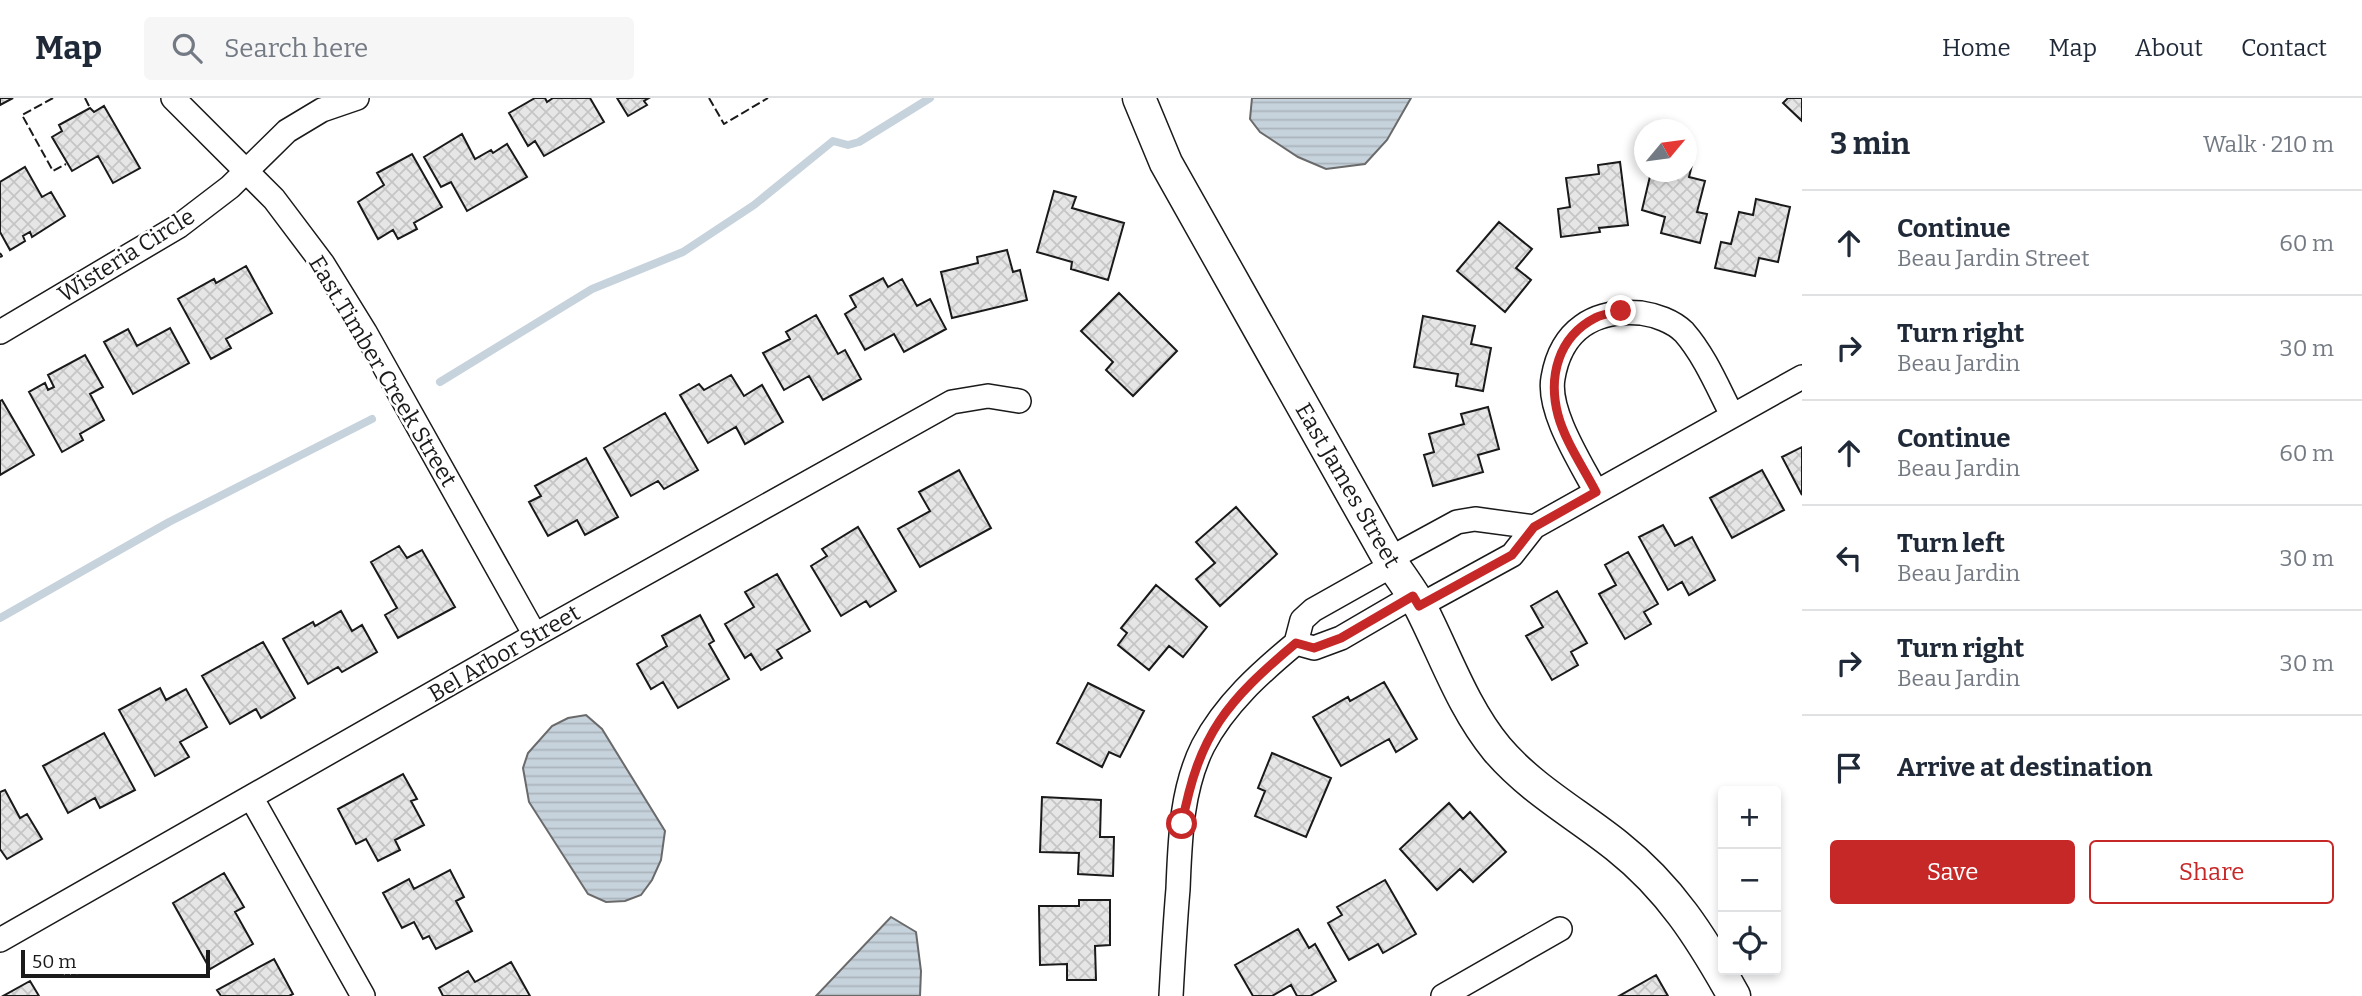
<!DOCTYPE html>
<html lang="en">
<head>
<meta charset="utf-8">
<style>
	:root { --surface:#fff; --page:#f6f6f7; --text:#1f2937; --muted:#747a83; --line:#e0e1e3; --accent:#c62828 }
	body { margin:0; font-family:Bitter,serif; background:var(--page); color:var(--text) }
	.controls { position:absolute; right:21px; bottom:21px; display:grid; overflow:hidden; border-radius:7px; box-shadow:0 4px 10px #0003 }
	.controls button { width:63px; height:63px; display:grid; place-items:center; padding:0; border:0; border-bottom:2px solid var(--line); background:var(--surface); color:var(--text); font:35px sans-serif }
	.compass { position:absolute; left:1634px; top:21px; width:63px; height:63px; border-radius:50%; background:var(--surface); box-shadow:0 4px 10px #0003; rotate:61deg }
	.scale { position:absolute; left:21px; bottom:18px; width:189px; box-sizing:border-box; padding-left:7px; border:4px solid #1a1a1a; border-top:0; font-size:19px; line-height:24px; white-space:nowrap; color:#1a1a1a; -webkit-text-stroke:5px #fff; paint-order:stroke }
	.stop { position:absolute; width:21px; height:21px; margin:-16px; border:5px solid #c62828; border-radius:50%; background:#fff }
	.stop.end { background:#c62828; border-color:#fff; box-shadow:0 2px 7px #0008 }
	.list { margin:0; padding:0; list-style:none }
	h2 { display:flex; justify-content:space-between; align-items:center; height:91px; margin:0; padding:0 28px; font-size:30px }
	h2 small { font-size:23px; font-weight:400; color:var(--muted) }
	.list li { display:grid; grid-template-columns:46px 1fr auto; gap:21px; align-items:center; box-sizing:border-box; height:105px; padding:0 28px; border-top:2px solid var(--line) }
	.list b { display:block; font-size:26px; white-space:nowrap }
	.list p { margin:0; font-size:23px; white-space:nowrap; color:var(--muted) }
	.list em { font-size:23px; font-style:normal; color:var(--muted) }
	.actions { display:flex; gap:14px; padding:21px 28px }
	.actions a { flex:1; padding:16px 0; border:2px solid var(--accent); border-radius:7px; text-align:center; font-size:24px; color:var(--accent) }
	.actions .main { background:var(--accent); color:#fff }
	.icon { flex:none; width:38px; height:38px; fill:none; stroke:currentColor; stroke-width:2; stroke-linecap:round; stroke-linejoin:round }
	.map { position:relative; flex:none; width:1802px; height:898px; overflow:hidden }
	header { display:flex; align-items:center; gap:42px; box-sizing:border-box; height:98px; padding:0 35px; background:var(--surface); border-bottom:2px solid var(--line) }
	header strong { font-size:33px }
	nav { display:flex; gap:38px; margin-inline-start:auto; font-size:24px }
	.search { width:490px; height:63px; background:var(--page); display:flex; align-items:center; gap:18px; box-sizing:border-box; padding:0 24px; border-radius:7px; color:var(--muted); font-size:26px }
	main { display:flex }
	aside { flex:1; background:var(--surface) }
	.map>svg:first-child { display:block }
	.water { fill:url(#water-rules); stroke:#6a6a6a; stroke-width:2 }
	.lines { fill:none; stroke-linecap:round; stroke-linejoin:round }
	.stream { stroke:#c6d2dc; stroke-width:8 }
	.building { fill:url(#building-cross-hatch); stroke:#1a1a1a; stroke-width:2 }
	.street-casing { stroke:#1a1a1a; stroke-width:26 }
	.secondary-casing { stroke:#1a1a1a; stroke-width:35 }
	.street { stroke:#fff; stroke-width:23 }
	.secondary { stroke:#fff; stroke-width:32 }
	.fence { stroke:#1a1a1a; stroke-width:2; stroke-dasharray:9 3.5; stroke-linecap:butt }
	.route { stroke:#c62828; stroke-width:9 }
	.labels { text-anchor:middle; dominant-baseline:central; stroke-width:5; stroke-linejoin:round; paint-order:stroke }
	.street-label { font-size:23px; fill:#1a1a1a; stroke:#fff }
</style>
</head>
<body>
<header>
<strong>Map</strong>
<div class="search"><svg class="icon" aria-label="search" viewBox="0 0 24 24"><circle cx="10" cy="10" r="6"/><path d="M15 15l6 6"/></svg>Search here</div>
<nav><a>Home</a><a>Map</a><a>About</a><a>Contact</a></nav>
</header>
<main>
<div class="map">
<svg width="1802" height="898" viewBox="0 0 1802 898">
	<defs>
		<pattern id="water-rules" width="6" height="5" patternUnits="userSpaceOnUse" patternTransform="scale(1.75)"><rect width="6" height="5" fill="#c6d2dc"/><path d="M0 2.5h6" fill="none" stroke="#aab4bc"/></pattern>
		<pattern id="building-cross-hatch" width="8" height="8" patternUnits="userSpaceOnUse" patternTransform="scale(1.75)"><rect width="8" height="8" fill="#e6e6e6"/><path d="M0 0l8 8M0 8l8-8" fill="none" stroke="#c5c5c5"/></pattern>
	</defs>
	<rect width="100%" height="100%" fill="#fff"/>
	<!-- water -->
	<path class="water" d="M1252 0H1411L1387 42 1365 66 1326 71 1298 59 1260 34 1250 21Z
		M586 617 602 631 665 733 661 762 652 782 641 797 625 803 606 804 588 796 529 704 523 670 528 655 552 628 568 620Z
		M891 819 916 834 921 873 920 898H816Z"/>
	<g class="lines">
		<!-- stream -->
		<path class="stream" d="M440 284 592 191 683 154 754 107 833 43 848 47 859 44 930 0
			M0 520 169 424 372 321"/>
	</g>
	<!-- building -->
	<path class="building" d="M0 0H13L0 7Z
		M535 0H545L547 4 553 0H590L604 24 544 58 535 43 528 48 509 15Z
		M617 0H649L644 3 647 7 628 18Z
		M1788 0H1802V23L1783 5Z
		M104 8 140 70 113 85 98 58 72 73 52 39 62 33 59 27 90 10 94 14Z
		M462 36 475 61 491 52 493 55 507 46 527 79 467 113 451 84 441 89 424 59Z
		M412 56 442 109 414 125 417 131 398 141 393 132 378 141 358 104 384 87 377 75Z
		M1686 57 1694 59 1689 79 1705 83 1697 114 1707 116 1700 145 1661 135 1665 119 1642 112 1651 74H1686Z
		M1620 64 1628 127 1599 130 1600 134 1561 139 1558 111 1570 109 1566 80 1599 76 1598 67Z
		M25 69 42 99 51 94 65 118 32 139 30 134 23 138 25 143 10 152 0 134V84Z
		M1054 93 1076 99 1072 110 1124 125 1108 182 1071 171 1072 164 1037 154Z
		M1756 101 1790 109 1778 164 1759 160 1755 178 1715 170 1721 144 1731 146 1739 114 1753 117Z
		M1499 124 1532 151 1516 170 1531 182 1505 214 1457 173Z
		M1007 152 1013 174 1020 172 1027 202 952 220 941 174 978 165 977 159Z
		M246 168 272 215 226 241 231 250 211 261 178 201 214 181 216 185Z
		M883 180 888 189 902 181 917 208 930 201 946 231 904 254 894 236 865 252 845 216 856 209 850 198Z
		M1119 195 1177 253 1133 298 1106 272 1113 264 1081 233Z
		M816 217 838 256 845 252 861 281 823 302 809 278 784 292 763 255 790 241 786 234Z
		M1423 218 1475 228 1471 246 1491 250 1483 293 1456 288 1458 276 1414 269Z
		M170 230 189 265 133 296 104 244 128 231 137 248Z
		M85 257 103 289 90 296 104 322 80 336 83 342 62 354 29 294 45 285 48 292 54 289 48 277Z
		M731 277 744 298 762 287 783 324 745 346 736 329 708 345 680 297 699 286 704 292Z
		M2 302 34 357 0 377V303Z
		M1488 309 1499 351 1478 357 1483 374 1433 388 1424 357 1434 354 1429 336 1464 326 1461 316Z
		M665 315 698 372 664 391 658 383 631 398 604 350Z
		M1802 349V397L1782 359Z
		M586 360 618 419 585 437 577 422 548 438 529 404 541 398 535 388Z
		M959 372 991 430 920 469 898 431 930 413 919 394Z
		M1762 372 1784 412 1732 440 1710 400Z
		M1236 409 1277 456 1220 508 1196 481 1215 465 1196 444Z
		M1663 427 1675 448 1692 439 1715 482 1689 497 1682 484 1668 492 1639 439Z
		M858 429 896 493 870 509 866 503 841 518 811 468 827 458 822 451Z
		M399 448 407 460 422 452 455 509 398 540 385 517 397 510 371 464Z
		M1628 454 1658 506 1644 514 1651 526 1625 541 1599 496 1616 487 1605 467Z
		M777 476 810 533 777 552 782 560 761 572 751 556 745 560 725 526 754 509 745 494Z
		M1156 487 1207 529 1183 559 1169 548 1149 572 1118 547 1127 535 1121 530Z
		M1557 493 1587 545 1571 554 1578 567 1552 582 1526 538 1543 529 1531 508Z
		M341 513 352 533 362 527 377 554 342 574 338 569 308 586 283 541 313 524 315 528Z
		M700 517 714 543 709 546 729 581 678 610 663 584 651 591 637 566 667 548 662 538Z
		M263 544 295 600 261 620 256 611 230 626 202 578Z
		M1384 584 1417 641 1396 654 1389 641 1341 668 1313 619 1348 599 1350 603Z
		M1088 585 1144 613 1120 659 1109 654 1102 669 1057 645Z
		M160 590 166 602 186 591 207 629 180 644 189 659 155 678 119 612Z
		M104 635 135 692 100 710 95 700 68 715 43 668Z
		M1272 655 1331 680 1306 739 1255 718 1265 693 1258 690Z
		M403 676 417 701 411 703 424 727 395 742 400 752 378 763 366 741 356 746 338 711Z
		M5 692 20 720 27 716 42 741 7 761 0 751V694Z
		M1042 699 1101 702 1100 739H1114L1113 778 1078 776 1079 755 1040 754Z
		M1449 705 1463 721 1470 714 1506 754 1473 784 1460 771 1437 792 1400 751Z
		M450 772 464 799 456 803 472 833 436 851 429 838 423 841 414 824 402 830 383 795 409 781 414 791Z
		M224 775 244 809 235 814 253 846 210 871 173 805Z
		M1385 782 1416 836 1383 855 1378 846 1349 862 1328 825 1342 817 1337 809Z
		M1079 802H1110V847L1095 848 1096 882H1067V866L1040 867 1039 808H1079Z
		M1298 831 1309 850 1315 846 1336 883 1310 898H1297L1291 887 1272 898H1253L1235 867Z
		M274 861 293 896 289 898H221L217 892Z
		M511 864 530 898H443L439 890 468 873 475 884Z
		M1656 877 1668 898H1619Z
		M30 883 39 898H3Z"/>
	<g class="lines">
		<defs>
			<path id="street" d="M173 0 274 101 323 166 365 234 535 537
				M0 234 179 128 230 89 287 33 322 12 357 0
				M1596 394C1581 365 1547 313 1553 280 1561 232 1594 211 1641 215 1655 217 1673 223 1684 234 1705 258 1718 290 1732 317
				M1389 461 1457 424 1475 421 1534 429
				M1419 508 1512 457 1534 429 1802 279
				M1296 545 1302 522 1313 512 1393 467
				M1296 545 1314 550 1341 540 1413 498
				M251 699 363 898
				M0 842 535 537 952 304 988 298 1019 303
				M1171 898C1173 862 1175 826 1178 791 1180 743 1181 692 1203 648 1225 606 1260 575 1296 545
				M1443 898 1560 831"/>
			<path id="secondary" d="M1139 0 1166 65 1389 461C1399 477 1412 493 1421 510 1445 557 1463 610 1497 651 1531 691 1577 716 1617 748 1670 790 1701 839 1734 898"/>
		</defs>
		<!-- street casing -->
		<use href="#street" class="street-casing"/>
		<!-- secondary casing -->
		<use href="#secondary" class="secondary-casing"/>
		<!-- street -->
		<use href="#street" class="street"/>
		<!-- secondary -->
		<use href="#secondary" class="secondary"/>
		<!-- fence -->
		<path class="fence" d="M53 0 22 17 53 73 66 66
			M85 0 90 10
			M709 0 724 26 768 0
			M0 155 2 158 0 159"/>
	</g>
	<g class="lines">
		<!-- route -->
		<path class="route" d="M1182 726C1199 635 1227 603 1296 545L1314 550 1341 540 1413 498 1419 508 1512 457 1534 429 1596 394C1583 369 1565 343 1558 317 1548 279 1558 239 1595 220 1602 216 1612 215 1621 213"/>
	</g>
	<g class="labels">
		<!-- street labels -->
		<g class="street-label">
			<text transform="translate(126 157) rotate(-32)">Wisteria Circle</text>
			<text transform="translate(383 273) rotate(59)">East Timber Creek Street</text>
			<text transform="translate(1348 387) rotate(60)">East James Street</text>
			<text transform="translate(504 555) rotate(-30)">Bel Arbor Street</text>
		</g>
	</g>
</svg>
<div class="controls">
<button>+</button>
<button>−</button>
<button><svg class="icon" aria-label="locate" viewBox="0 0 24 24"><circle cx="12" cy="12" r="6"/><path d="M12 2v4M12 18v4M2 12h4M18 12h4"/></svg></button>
</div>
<svg class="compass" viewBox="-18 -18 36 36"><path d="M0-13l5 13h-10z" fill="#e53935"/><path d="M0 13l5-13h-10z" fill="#747a83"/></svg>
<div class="scale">50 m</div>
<div class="stop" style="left:1182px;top:726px"></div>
<div class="stop end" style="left:1621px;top:213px"></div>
</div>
<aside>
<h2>3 min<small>Walk · 210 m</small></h2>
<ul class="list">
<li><svg class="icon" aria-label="ahead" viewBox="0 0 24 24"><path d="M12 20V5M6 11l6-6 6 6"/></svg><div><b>Continue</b><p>Beau Jardin Street</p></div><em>60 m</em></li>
<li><svg class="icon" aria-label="right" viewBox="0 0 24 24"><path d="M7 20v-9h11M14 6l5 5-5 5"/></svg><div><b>Turn right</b><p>Beau Jardin</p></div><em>30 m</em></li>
<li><svg class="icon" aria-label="ahead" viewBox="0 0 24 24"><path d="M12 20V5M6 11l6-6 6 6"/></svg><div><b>Continue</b><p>Beau Jardin</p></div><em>60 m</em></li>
<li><svg class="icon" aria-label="left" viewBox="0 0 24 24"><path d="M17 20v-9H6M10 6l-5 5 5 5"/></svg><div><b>Turn left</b><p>Beau Jardin</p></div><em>30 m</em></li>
<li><svg class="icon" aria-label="right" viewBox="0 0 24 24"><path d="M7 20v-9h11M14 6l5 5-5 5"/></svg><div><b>Turn right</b><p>Beau Jardin</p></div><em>30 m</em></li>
<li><svg class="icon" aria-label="arrive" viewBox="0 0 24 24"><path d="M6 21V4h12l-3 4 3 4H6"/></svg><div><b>Arrive at destination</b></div></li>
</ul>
<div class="actions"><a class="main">Save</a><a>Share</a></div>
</aside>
</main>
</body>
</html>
